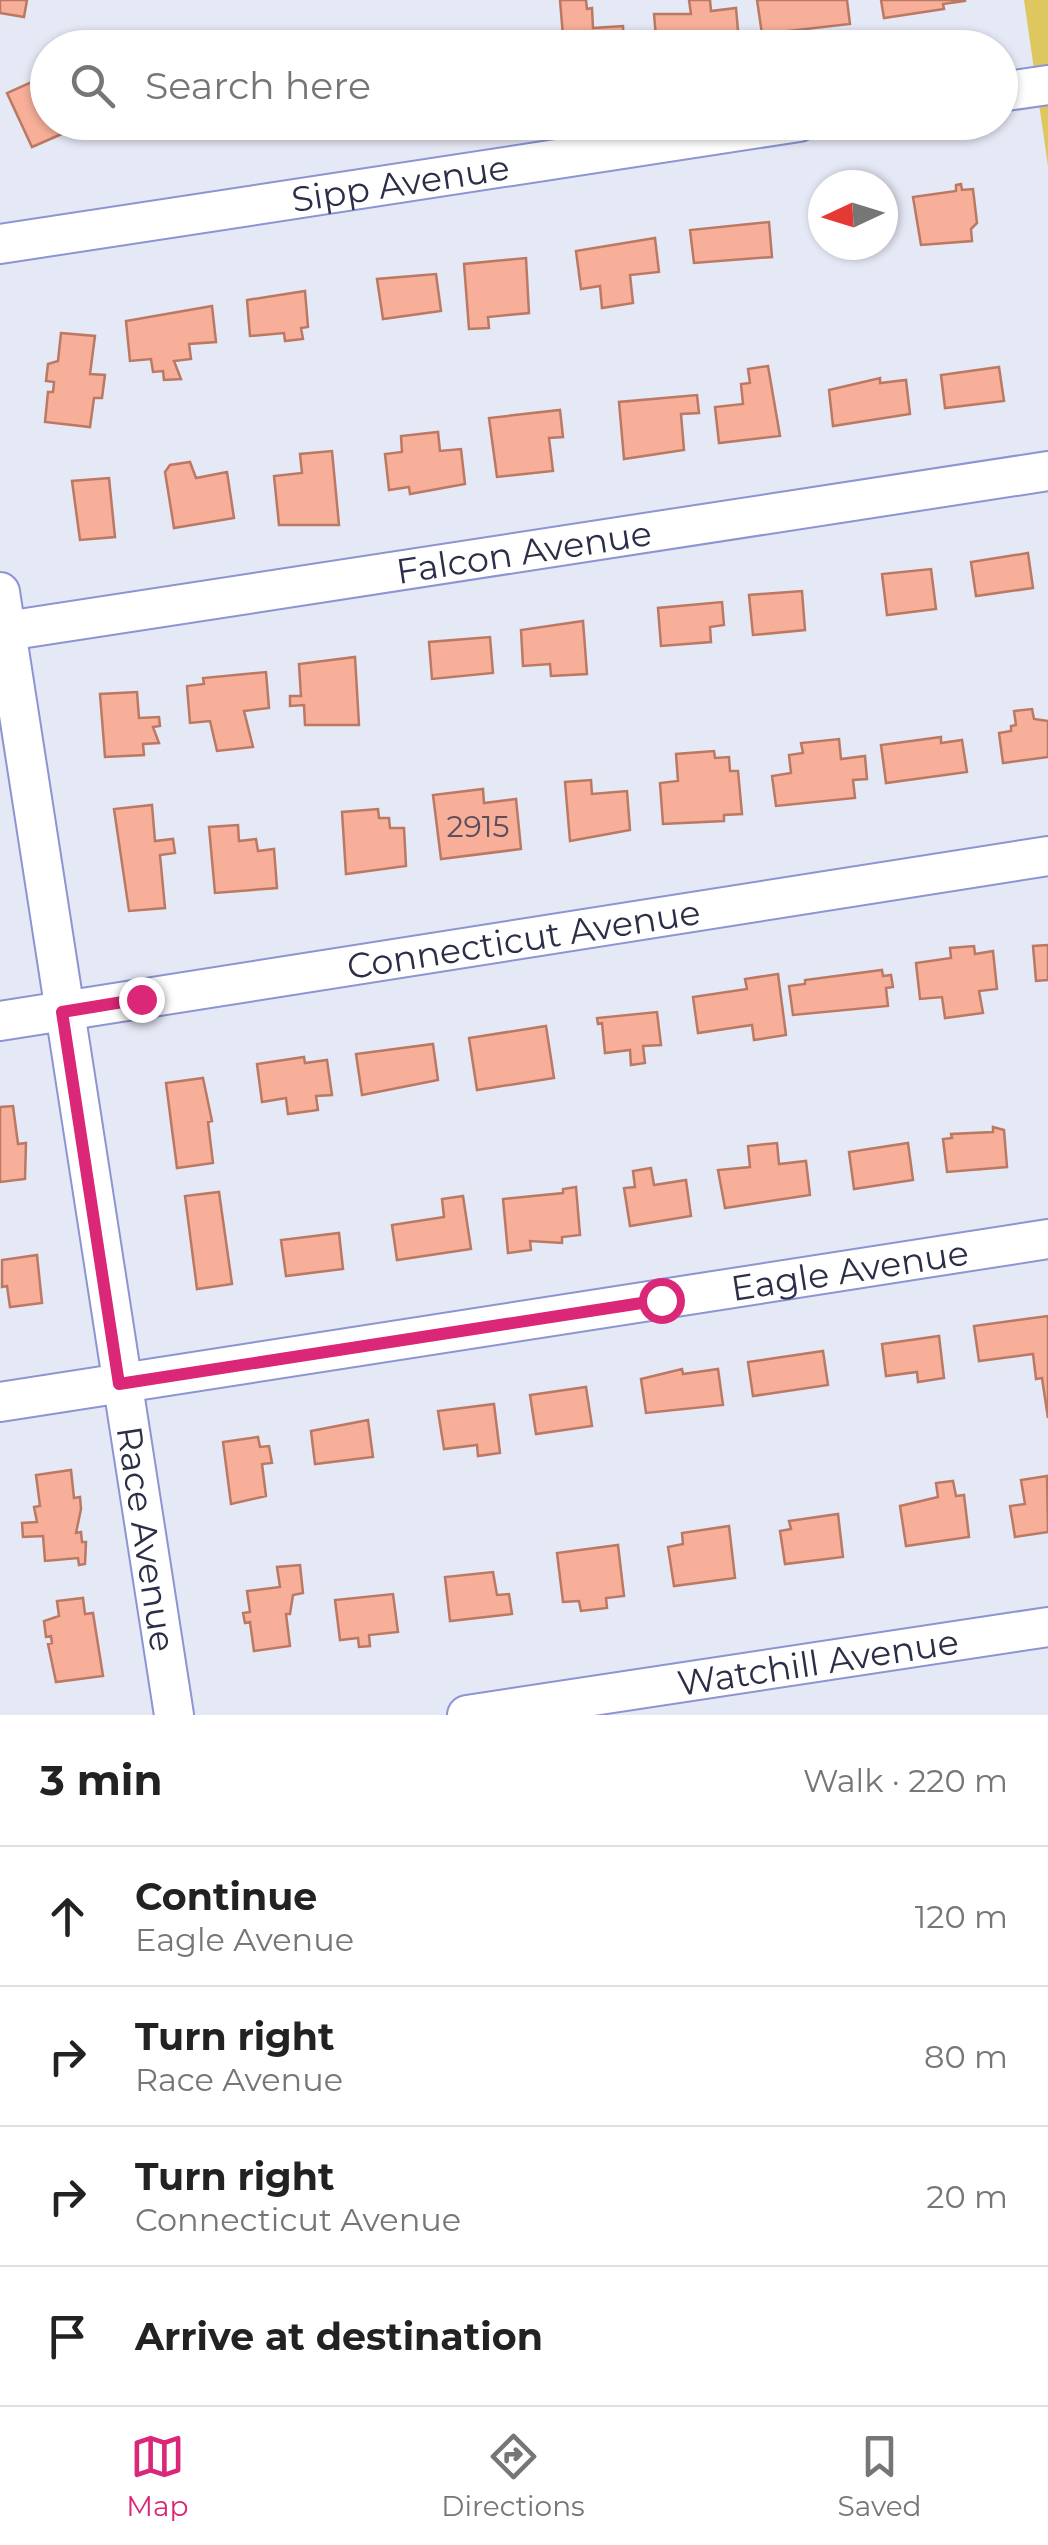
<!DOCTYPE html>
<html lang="en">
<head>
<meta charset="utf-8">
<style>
	:root { --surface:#fff; --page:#f2f2f2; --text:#222; --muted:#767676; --line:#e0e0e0; --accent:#db2777 }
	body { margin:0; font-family:Montserrat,sans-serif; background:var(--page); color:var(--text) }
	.compass { position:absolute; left:808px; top:170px; width:90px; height:90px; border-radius:50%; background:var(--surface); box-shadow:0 2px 8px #0004; rotate:266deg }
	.stop { position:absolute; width:30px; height:30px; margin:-22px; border:8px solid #db2777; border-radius:50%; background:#fff }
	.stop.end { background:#db2777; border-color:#fff; box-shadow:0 2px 10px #0008 }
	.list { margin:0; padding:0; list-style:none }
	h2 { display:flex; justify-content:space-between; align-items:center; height:130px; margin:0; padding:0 40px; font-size:42px }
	h2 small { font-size:32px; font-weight:400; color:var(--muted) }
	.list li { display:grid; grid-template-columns:65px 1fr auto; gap:30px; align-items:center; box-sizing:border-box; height:140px; padding:0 40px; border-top:2px solid var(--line) }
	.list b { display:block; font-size:38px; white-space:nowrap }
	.list p { margin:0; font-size:32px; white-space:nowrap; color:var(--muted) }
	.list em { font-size:32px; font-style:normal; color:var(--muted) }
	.icon { flex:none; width:55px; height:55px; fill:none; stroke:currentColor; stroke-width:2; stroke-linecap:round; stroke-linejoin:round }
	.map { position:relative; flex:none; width:1048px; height:1715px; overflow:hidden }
	.search { position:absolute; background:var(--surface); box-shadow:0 2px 8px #0004; left:30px; right:30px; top:30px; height:110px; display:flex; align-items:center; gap:25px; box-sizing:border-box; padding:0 35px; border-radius:55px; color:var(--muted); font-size:38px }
	.sheet { height:690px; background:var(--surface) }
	nav { display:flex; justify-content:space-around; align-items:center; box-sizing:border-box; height:140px; border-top:2px solid var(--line); background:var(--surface); font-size:28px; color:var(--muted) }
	nav a { display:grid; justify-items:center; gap:5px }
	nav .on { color:var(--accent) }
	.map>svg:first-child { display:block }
	.green { fill:#ddc75e }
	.building { fill:#f7af99; stroke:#bb7863; stroke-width:2.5 }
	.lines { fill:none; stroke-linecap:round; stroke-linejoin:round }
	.minor-casing { stroke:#8c94d1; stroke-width:42 }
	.minor { stroke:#fff; stroke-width:38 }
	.route { stroke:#db2777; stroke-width:12 }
	.labels { text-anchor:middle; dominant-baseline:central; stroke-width:8; stroke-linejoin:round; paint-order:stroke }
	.number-label { font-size:30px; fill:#5e4e5c }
	.street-label { font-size:35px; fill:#2b2e47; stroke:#f5f5f5 }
</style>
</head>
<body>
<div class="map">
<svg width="1048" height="1715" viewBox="0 0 1048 1715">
	<rect width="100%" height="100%" fill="#e5e8f5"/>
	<!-- green -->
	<path class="green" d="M1024 0H1048V166Z"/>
	<!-- building -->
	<path class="building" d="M0 0H27L24 17 0 13Z
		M560 0H586L587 9 592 8 593 28 623 26 624 48H564Z
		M689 0H710L711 11 736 8 739 42 657 48 654 14H691Z
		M757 0H847L850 24 762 34Z
		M881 0H965V1L943 4 944 9 884 18Z
		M485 37 492 44 501 42 502 48H434Z
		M36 80 48 100V122H59L64 133 32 147 7 93Z
		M102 122H181L182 126 104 138Z
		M961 184 962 190 973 189 977 223 971 229 972 241 921 245 913 197 956 191V185Z
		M769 222 772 257 694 263 690 230Z
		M655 238 659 272 630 275 633 303 602 308 600 286 581 289 576 251Z
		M526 258 529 313 488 317 489 328 469 329 464 264Z
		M436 274 441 311 383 319 377 279Z
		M305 291 308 327 301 328 303 339 285 341 284 333 250 336 247 300Z
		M212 306 216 342 189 344 191 359 174 361 181 379 164 380 163 371 153 372 151 359 130 361 126 321Z
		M61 333 95 336 90 374 105 375 102 398H94L90 427 45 422 48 392H53L54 382 46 381 48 364 58 361Z
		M768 366 780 436 719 443 715 407 743 404 741 384 750 383 748 369Z
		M999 367 1004 401 945 408 941 375Z
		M880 378V383L906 380 910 414 833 426 829 390Z
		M697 395 699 413 681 414 684 450 624 459 619 402Z
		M560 410 563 437 549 438 553 471 497 477 489 418Z
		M438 432 440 451 461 449 465 484 410 494 409 487 389 490 385 454 402 452 401 436Z
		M332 451 339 525H279L274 476 302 473 300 454Z
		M190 462 196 478 227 472 234 518 174 528 165 472 170 465Z
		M109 478 115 537 80 540 72 481Z
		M1028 553 1033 588 976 596 971 562Z
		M931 569 936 609 887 615 882 574Z
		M802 591 805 630 753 635 749 595Z
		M722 602 724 625 710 627 711 642 661 646 658 608Z
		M583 621 587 674 551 676 550 664 523 666 521 630Z
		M490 637 493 673 432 679 429 642Z
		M355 657 359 725H305L304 705 290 706V696H301L299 664Z
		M266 672 269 708 244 711 253 747 217 751 210 721 190 723 187 686 204 684 203 678Z
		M137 692 139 718 159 717 160 726 153 727 159 743 143 744 144 755 105 757 100 694Z
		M1032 709 1034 719 1048 721V757L1003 763 999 733 1011 731V726L1016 725 1014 711Z
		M941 737V743L962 740 967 772 886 783 881 745Z
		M839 739 841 759 865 756 867 779 853 780 855 798 776 806 772 776 791 773 789 755 803 753 801 743Z
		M714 751 715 758 729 757 730 771H738L742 814 724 815V821L663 824 660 783 678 781 676 754Z
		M591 780 592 794 627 791 630 830 570 841 565 782Z
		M483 789 484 803 516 799 521 849 441 859 433 795Z
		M152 805 155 841 173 839 175 853 160 855 165 908 129 911 114 809Z
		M378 809 379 818H389L390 828H404L406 866 346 874 342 812Z
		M238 825 239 841 256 839 258 851 274 849 277 888 215 893 209 827Z
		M1048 945V980L1036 981 1033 946Z
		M974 946 975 954 993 951 997 989 979 991 983 1013 945 1018 942 997 920 999 916 963 951 958 950 948Z
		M882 970 883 976 891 975 893 987 886 988 888 1006 793 1015 789 986 805 984V980Z
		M778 974 786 1035 754 1040 752 1025 698 1033 693 997 747 989 745 979Z
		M657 1012 661 1045 643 1046 645 1063 631 1065 630 1050 605 1053 602 1023 598 1024 597 1018Z
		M546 1026 554 1078 477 1090 469 1038Z
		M433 1044 438 1080 362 1095 356 1054Z
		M304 1057 305 1063 327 1060 332 1095 316 1096 318 1110 288 1114 286 1098 262 1102 257 1064Z
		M203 1078 212 1121 208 1122 213 1163 177 1168 166 1083Z
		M13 1106 18 1144 26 1143 25 1179 0 1182V1107Z
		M993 1127 1004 1130 1007 1167 947 1172 943 1139 952 1138 951 1134 993 1132Z
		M777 1143 779 1164 806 1161 810 1195 725 1208 718 1170 750 1167 748 1146Z
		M908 1143 913 1180 854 1189 849 1152Z
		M651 1168 654 1185 686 1180 691 1216 630 1226 624 1188 635 1187 633 1171Z
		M576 1187 580 1235 562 1237V1243L530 1241 531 1250 508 1253 503 1199 563 1193V1189Z
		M219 1192 232 1284 197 1289 185 1196Z
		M463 1196 471 1249 397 1260 392 1225 444 1217 442 1199Z
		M339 1233 343 1269 286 1276 281 1240Z
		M37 1255 42 1303 10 1307 7 1286 2 1287V1260Z
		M1048 1316V1418L1042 1378 1036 1379 1033 1354 979 1361 974 1326Z
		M939 1336 944 1378 918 1382 917 1372 886 1376 882 1344Z
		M823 1351 828 1385 753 1396 748 1362Z
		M682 1369 683 1374 718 1369 723 1405 646 1413 641 1379Z
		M586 1387 592 1426 536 1434 530 1395Z
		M494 1404 500 1453 478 1456 477 1445 444 1449 438 1411Z
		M368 1420 373 1457 315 1464 311 1431Z
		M258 1437 260 1447 269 1446 272 1463 262 1464 266 1496 231 1504 223 1442Z
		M71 1470 74 1498 80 1497 81 1509 76 1533 81 1532 82 1542H86L85 1564 79 1565 78 1558 45 1561 43 1536 23 1537 22 1523 37 1522 34 1507 40 1506 36 1475Z
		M1047 1476 1048 1532 1015 1537 1010 1506 1025 1504 1021 1480Z
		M953 1481 956 1496 964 1495 969 1537 906 1546 900 1506 938 1497 936 1483Z
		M838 1514 843 1557 785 1564 780 1531 791 1529 789 1521Z
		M729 1526 735 1578 674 1586 668 1547 683 1544 682 1533Z
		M618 1545 624 1596 606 1598 607 1608 581 1611 579 1601 563 1602 557 1553Z
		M300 1565 303 1593 293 1595 290 1614H286L290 1646 254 1651 250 1622 245 1623 243 1613 250 1612 247 1591 280 1587 277 1567Z
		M493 1572 497 1595 509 1594 512 1614 450 1621 445 1577Z
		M393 1594 398 1632 369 1635 370 1646 359 1647 358 1638 340 1640 335 1600Z
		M83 1598 85 1614 93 1613 103 1676 56 1682 48 1644 52 1643 51 1636 46 1637 44 1621 59 1616 57 1601Z"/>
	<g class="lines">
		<defs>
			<g id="minor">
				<path d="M1000 92 1048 85"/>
				<path id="s1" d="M0 244 799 122"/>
				<path id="s2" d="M0 592 174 1715"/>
				<path id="s3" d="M0 632 1048 471"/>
				<path id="s4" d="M0 1021 1048 856"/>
				<path id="s5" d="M0 1402 1048 1239"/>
				<path id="s6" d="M467 1715 1048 1627"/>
			</g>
		</defs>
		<!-- minor casing -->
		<use href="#minor" class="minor-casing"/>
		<!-- minor -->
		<use href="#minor" class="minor"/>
	</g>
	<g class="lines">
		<!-- route -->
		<path class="route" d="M141 999 62 1012 119 1384 661 1300"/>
	</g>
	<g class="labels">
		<!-- number labels -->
		<g class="number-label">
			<text x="478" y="826">2915</text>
		</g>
		<!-- street labels -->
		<g class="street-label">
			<text stroke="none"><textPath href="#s1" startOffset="405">Sipp Avenue</textPath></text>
			<text stroke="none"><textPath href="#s3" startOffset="530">Falcon Avenue</textPath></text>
			<text stroke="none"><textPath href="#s4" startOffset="530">Connecticut Avenue</textPath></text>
			<text stroke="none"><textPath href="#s5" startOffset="860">Eagle Avenue</textPath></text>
			<text stroke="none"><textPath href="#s2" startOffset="958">Race Avenue</textPath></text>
			<text stroke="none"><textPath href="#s6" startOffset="355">Watchill Avenue</textPath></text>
		</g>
	</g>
</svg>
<svg class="compass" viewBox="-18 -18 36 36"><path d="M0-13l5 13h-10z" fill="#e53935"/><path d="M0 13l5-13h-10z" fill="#767676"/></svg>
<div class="stop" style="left:661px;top:1300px"></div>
<div class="stop end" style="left:141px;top:999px"></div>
<div class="search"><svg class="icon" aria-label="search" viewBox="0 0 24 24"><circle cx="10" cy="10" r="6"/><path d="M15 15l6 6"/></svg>Search here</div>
</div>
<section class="sheet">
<h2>3 min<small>Walk · 220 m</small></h2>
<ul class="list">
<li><svg class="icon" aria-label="ahead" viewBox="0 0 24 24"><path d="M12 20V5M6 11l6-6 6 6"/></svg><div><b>Continue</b><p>Eagle Avenue</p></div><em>120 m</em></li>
<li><svg class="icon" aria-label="right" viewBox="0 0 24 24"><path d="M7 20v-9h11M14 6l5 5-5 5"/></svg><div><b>Turn right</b><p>Race Avenue</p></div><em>80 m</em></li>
<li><svg class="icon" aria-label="right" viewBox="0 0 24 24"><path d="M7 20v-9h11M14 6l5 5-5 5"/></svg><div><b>Turn right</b><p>Connecticut Avenue</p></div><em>20 m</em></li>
<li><svg class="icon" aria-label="arrive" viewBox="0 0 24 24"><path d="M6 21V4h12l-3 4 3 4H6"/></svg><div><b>Arrive at destination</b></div></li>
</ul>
</section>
<nav>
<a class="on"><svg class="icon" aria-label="map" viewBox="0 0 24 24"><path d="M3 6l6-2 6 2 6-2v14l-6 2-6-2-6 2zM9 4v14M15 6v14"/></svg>Map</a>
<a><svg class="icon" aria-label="directions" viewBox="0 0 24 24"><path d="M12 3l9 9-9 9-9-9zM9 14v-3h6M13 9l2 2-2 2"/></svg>Directions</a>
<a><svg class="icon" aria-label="saved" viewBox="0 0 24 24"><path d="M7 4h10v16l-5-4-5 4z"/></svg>Saved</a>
</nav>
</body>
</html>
